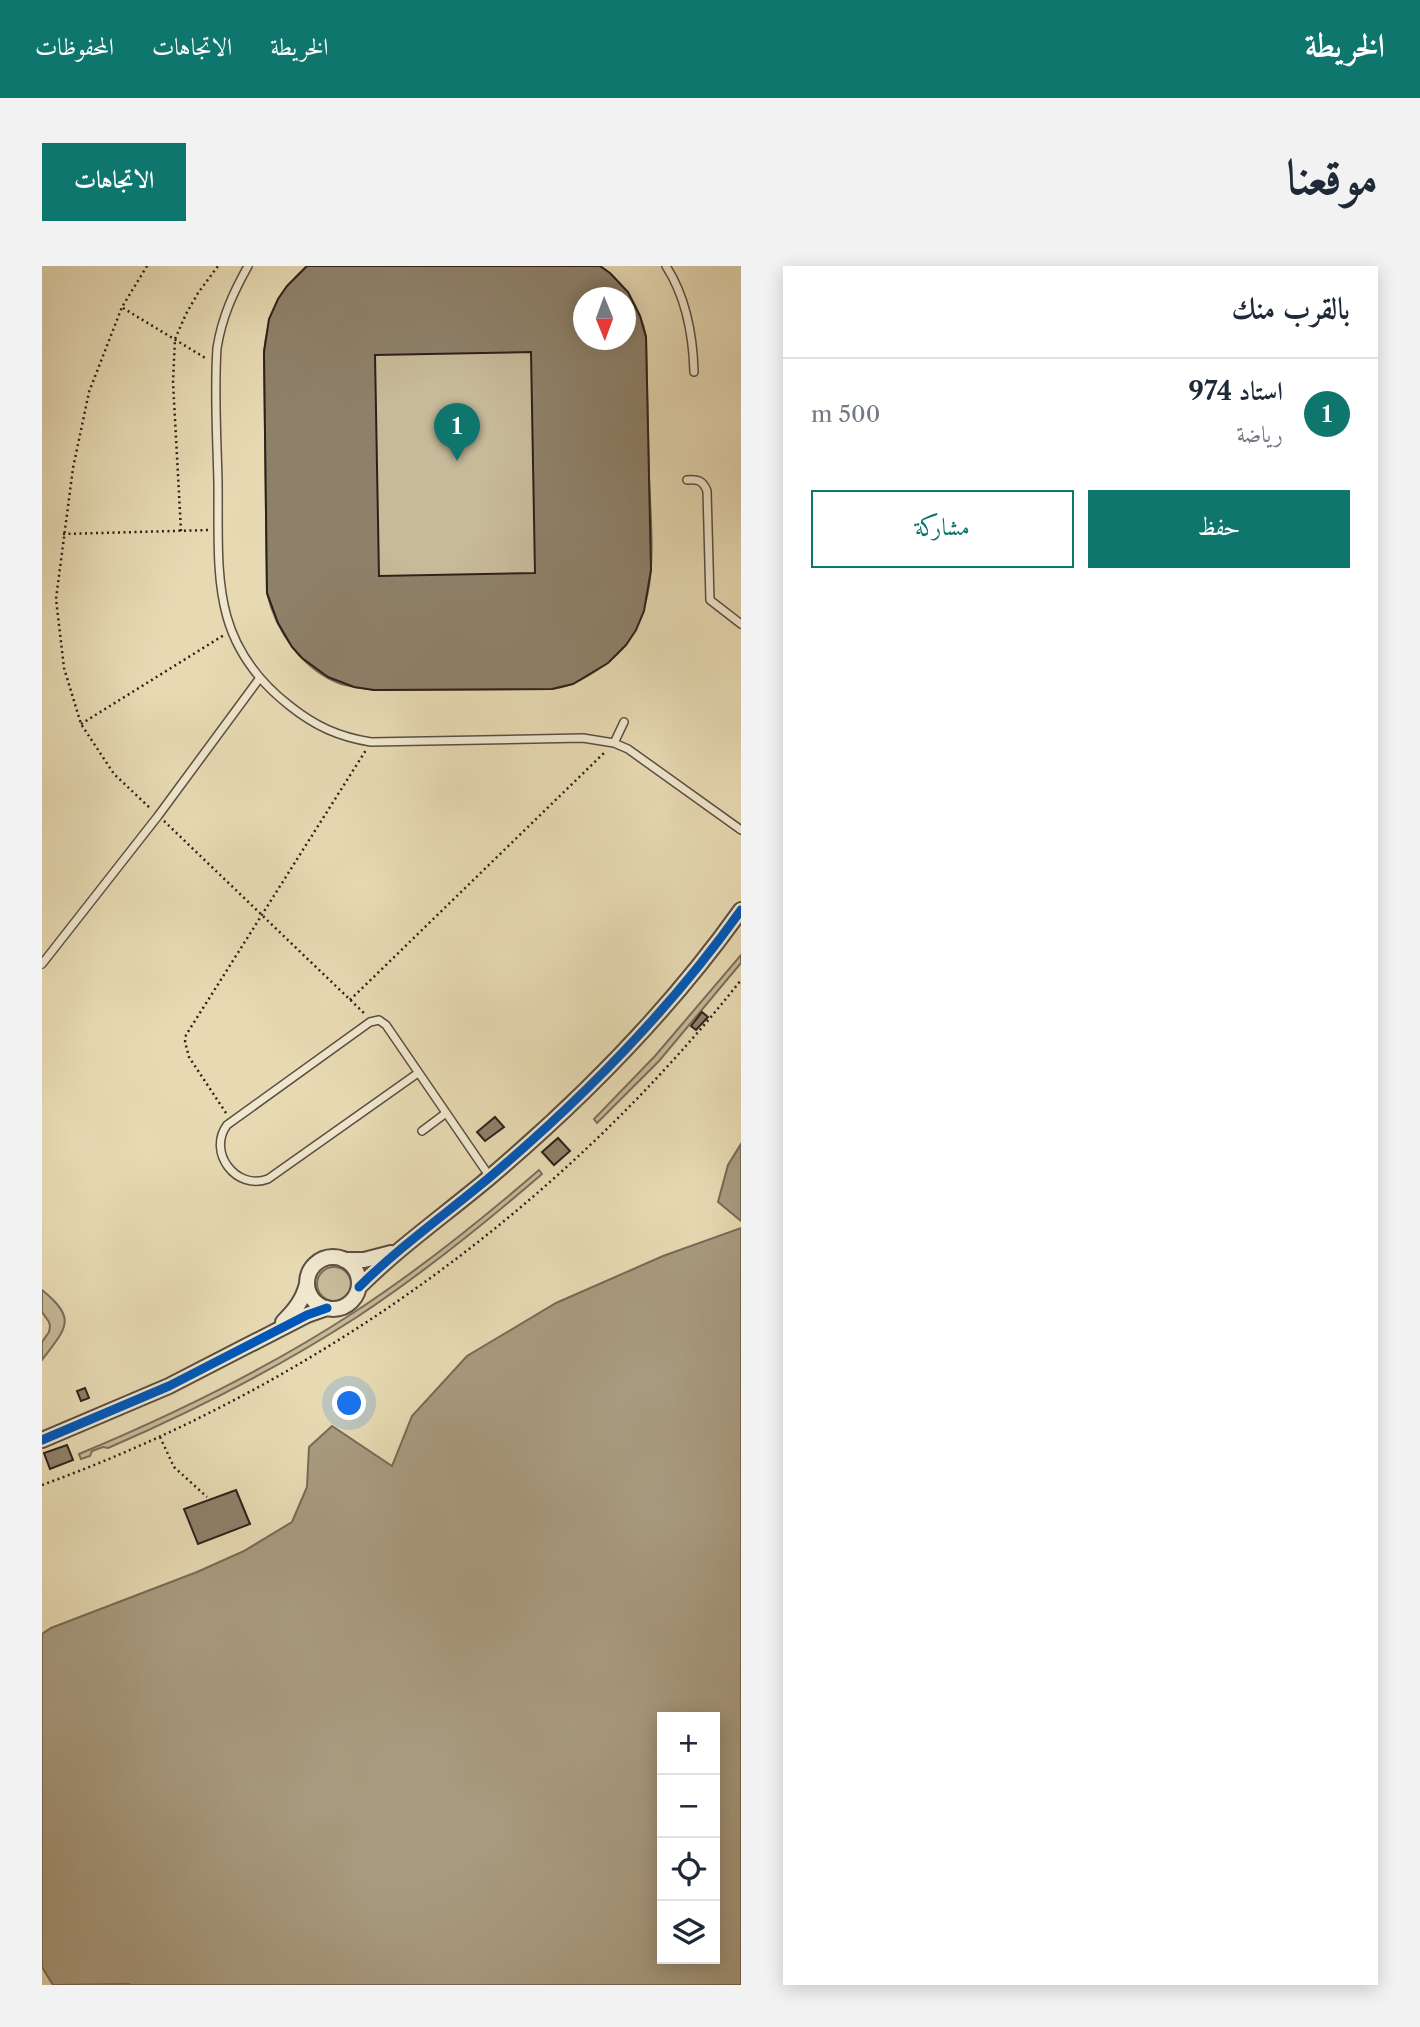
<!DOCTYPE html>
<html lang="ar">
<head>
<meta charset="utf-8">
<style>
	:root { --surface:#fff; --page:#f2f2f3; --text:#1f2937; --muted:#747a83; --line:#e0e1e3; --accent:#0f766e }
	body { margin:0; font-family:"Libre Caslon Text",Amiri,serif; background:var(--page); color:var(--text); direction:rtl }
	.controls { position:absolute; right:21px; bottom:21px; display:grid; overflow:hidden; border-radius:0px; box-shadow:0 4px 18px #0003 }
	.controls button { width:63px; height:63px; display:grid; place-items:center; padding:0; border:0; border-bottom:2px solid var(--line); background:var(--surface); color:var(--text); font:35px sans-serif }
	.compass { position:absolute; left:531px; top:21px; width:63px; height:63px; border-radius:50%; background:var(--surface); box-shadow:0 4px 18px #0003; rotate:179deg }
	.you { position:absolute; left:308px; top:1138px; width:24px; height:24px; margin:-18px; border:5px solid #fff; border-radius:50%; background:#1a73e8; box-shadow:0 0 0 10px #1a73e833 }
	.badge { display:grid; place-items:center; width:46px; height:46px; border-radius:50%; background:var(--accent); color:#fff; font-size:23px; font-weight:700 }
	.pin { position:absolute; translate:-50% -58px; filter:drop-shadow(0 2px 4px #0008) }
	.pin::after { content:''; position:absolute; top:37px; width:24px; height:21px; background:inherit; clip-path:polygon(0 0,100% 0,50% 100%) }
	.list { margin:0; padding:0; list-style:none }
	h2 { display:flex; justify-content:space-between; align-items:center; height:91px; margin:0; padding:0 28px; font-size:30px }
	h2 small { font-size:23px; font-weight:400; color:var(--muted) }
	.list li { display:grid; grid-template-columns:46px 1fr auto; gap:21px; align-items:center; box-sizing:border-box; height:112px; padding:0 28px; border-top:2px solid var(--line) }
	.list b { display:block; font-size:26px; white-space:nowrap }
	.list p { margin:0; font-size:23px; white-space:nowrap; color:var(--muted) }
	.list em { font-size:23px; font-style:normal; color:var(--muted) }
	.actions { display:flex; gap:14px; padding:21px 28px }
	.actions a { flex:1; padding:16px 0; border:2px solid var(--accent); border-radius:0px; text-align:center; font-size:24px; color:var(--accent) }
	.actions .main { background:var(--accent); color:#fff }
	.icon { flex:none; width:38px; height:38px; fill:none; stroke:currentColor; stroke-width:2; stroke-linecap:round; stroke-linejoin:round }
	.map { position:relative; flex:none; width:699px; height:1719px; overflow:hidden; direction:ltr; border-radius:0px }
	header { display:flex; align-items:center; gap:42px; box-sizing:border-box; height:98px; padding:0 35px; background:var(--accent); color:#fff }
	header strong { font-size:33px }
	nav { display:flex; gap:38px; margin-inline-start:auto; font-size:24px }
	.intro { display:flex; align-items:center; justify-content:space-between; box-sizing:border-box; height:168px; padding:0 42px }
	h1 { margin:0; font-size:49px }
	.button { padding:18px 32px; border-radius:0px; background:var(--accent); color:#fff; font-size:24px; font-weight:700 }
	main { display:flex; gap:42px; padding:0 42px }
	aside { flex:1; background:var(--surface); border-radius:0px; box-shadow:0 4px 18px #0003 }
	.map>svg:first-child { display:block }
	.green { fill:#c7ba99; stroke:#7a6d5a; stroke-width:2; fill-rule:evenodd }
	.water { fill:#a89b7f; stroke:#776a57; stroke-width:2; fill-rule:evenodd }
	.building { fill:#8e816a; stroke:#2d201b; stroke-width:2; fill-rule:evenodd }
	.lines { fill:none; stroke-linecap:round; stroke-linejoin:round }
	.lane-casing { stroke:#5c4e41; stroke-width:10 }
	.street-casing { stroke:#5c4e41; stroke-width:18 }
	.path { stroke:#2d201b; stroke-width:2.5; stroke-dasharray:2 3.5; stroke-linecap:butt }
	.lane { stroke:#efe7ce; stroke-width:7 }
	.street { stroke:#efe7ce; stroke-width:14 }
	.cycleway-casing { stroke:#efe7ce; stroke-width:13 }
	.cycleway { stroke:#0057b8; stroke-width:9 }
</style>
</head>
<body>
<header>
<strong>الخريطة</strong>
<nav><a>الخريطة</a><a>الاتجاهات</a><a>المحفوظات</a></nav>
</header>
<div class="intro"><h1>موقعنا</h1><a class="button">الاتجاهات</a></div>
<main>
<aside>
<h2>بالقرب منك<small></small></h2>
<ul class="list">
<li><span class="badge">1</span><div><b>استاد 974</b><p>رياضة</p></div><em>500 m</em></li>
</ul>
<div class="actions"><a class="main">حفظ</a><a>مشاركة</a></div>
</aside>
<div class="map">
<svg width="699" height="1719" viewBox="0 0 699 1719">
	<rect width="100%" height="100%" fill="#e7dab3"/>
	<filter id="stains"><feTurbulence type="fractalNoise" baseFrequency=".00286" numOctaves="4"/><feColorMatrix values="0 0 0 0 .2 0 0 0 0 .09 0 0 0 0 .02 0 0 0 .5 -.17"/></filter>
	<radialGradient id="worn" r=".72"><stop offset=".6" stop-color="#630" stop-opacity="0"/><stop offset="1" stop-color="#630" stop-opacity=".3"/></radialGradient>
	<!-- green -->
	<path class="green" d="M265 0H558C583 18 598 40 604 71 605 117 606 164 607 210 609 276 623 360 558 402 542 413 529 420 510 423L332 424C321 422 310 421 299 418 261 404 234 366 225 327L222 86C225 51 239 23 265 0ZM542 32H584V74H542Z
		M699 689V697L617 795 555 857 552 853 613 790Z
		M497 904 500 908C441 959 380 1008 315 1051 236 1102 152 1145 66 1182L61 1181 50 1185 48 1190 39 1193 37 1188C133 1148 225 1103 311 1047 377 1004 438 955 497 904Z
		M275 1018a17 17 0 1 1 34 0a17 17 0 1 1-34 0Z
		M0 1024C36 1053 24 1062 0 1094V1076L7 1066 8 1060 7 1056 0 1046Z"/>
	<!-- water -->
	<path class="water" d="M699 878V955L676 936 686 899Z
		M699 962V1719H88L87 1718 11 1719 0 1701V1368L9 1362 155 1306 202 1285 250 1256 265 1221 267 1181 290 1160 350 1200 370 1150 425 1090 514 1037 621 990ZM620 1451H673V1693H620Z"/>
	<!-- building -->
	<path class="building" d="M265 0H558L568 7 586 26 598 50 604 71 609 304 602 345 594 364 584 379 566 397 531 418 510 423 332 424 312 421 286 411 260 392 250 381 236 357 225 327 222 86 227 53 236 33 245 20ZM542 32H584V74H542ZM489 86 493 307 337 310 333 89Z
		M660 746 666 751 654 764 649 760Z
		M453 851 462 861 443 875 435 866Z
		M516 872 528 885 512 899 500 886Z
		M43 1122 47 1132 39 1135 35 1125Z
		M25 1179 31 1194 8 1203 2 1187Z
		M194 1224 208 1258 156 1278 142 1243Z"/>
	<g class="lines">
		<defs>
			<path id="lane" d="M206 0C191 27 180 51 175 82 172 126 175 172 176 216 177 308 167 377 248 440 273 460 297 471 329 476L541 472 572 477 586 483 699 564
				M624 0C644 31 651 69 652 106
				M645 214C655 213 661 214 665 225L668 334 699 358
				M572 477 582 456
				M0 698 116 550 217 413
				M376 807 226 913C194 925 165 886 185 859L328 756 337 754 344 759 448 911
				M380 865 404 847"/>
			<path id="street" d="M265 1017a26 26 0 1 1 52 0a26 26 0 1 1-52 0Z
				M302 994H322L349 987
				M317 1021C357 981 404 948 448 911 541 832 628 744 699 644
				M241 1056C253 1044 261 1034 265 1018
				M0 1174 127 1120 265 1049 285 1042"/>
		</defs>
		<!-- lane casing -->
		<use href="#lane" class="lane-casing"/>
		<!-- street casing -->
		<use href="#street" class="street-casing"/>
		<!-- path -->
		<path class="path" d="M105 0 80 41 47 126 31 202 14 333 22 402 39 458 72 508 109 543
			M81 42 165 93
			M139 265 131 116 133 73 144 48 156 27 176 0
			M21 268 168 264
			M39 458 182 369
			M122 555 324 749
			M308 734 564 485
			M184 847 147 791 143 776 144 769 324 484
			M118 1171 132 1201 165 1231
			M0 1219C273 1120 519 942 699 714"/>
		<!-- lane -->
		<use href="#lane" class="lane"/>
		<!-- street -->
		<use href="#street" class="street"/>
		<defs>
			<path id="cycleway" d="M317 1021C357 981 404 948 448 911 541 832 628 744 699 644
				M0 1174 127 1120 265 1049 285 1042"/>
		</defs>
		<!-- cycleway casing -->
		<use href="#cycleway" class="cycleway-casing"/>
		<!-- cycleway -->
		<use href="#cycleway" class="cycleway"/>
	</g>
	<rect width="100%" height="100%" filter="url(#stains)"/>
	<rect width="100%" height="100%" fill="url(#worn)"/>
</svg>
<div class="controls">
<button>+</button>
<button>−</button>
<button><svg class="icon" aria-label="locate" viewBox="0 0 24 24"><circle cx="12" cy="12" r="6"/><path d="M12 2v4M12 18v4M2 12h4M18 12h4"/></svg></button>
<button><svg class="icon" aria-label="layers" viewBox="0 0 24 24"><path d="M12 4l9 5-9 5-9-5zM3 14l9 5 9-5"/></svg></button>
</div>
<svg class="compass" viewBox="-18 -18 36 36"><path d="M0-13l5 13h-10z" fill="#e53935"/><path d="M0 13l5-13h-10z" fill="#747a83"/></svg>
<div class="you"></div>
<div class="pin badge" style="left:415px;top:195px">1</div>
</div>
</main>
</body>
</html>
